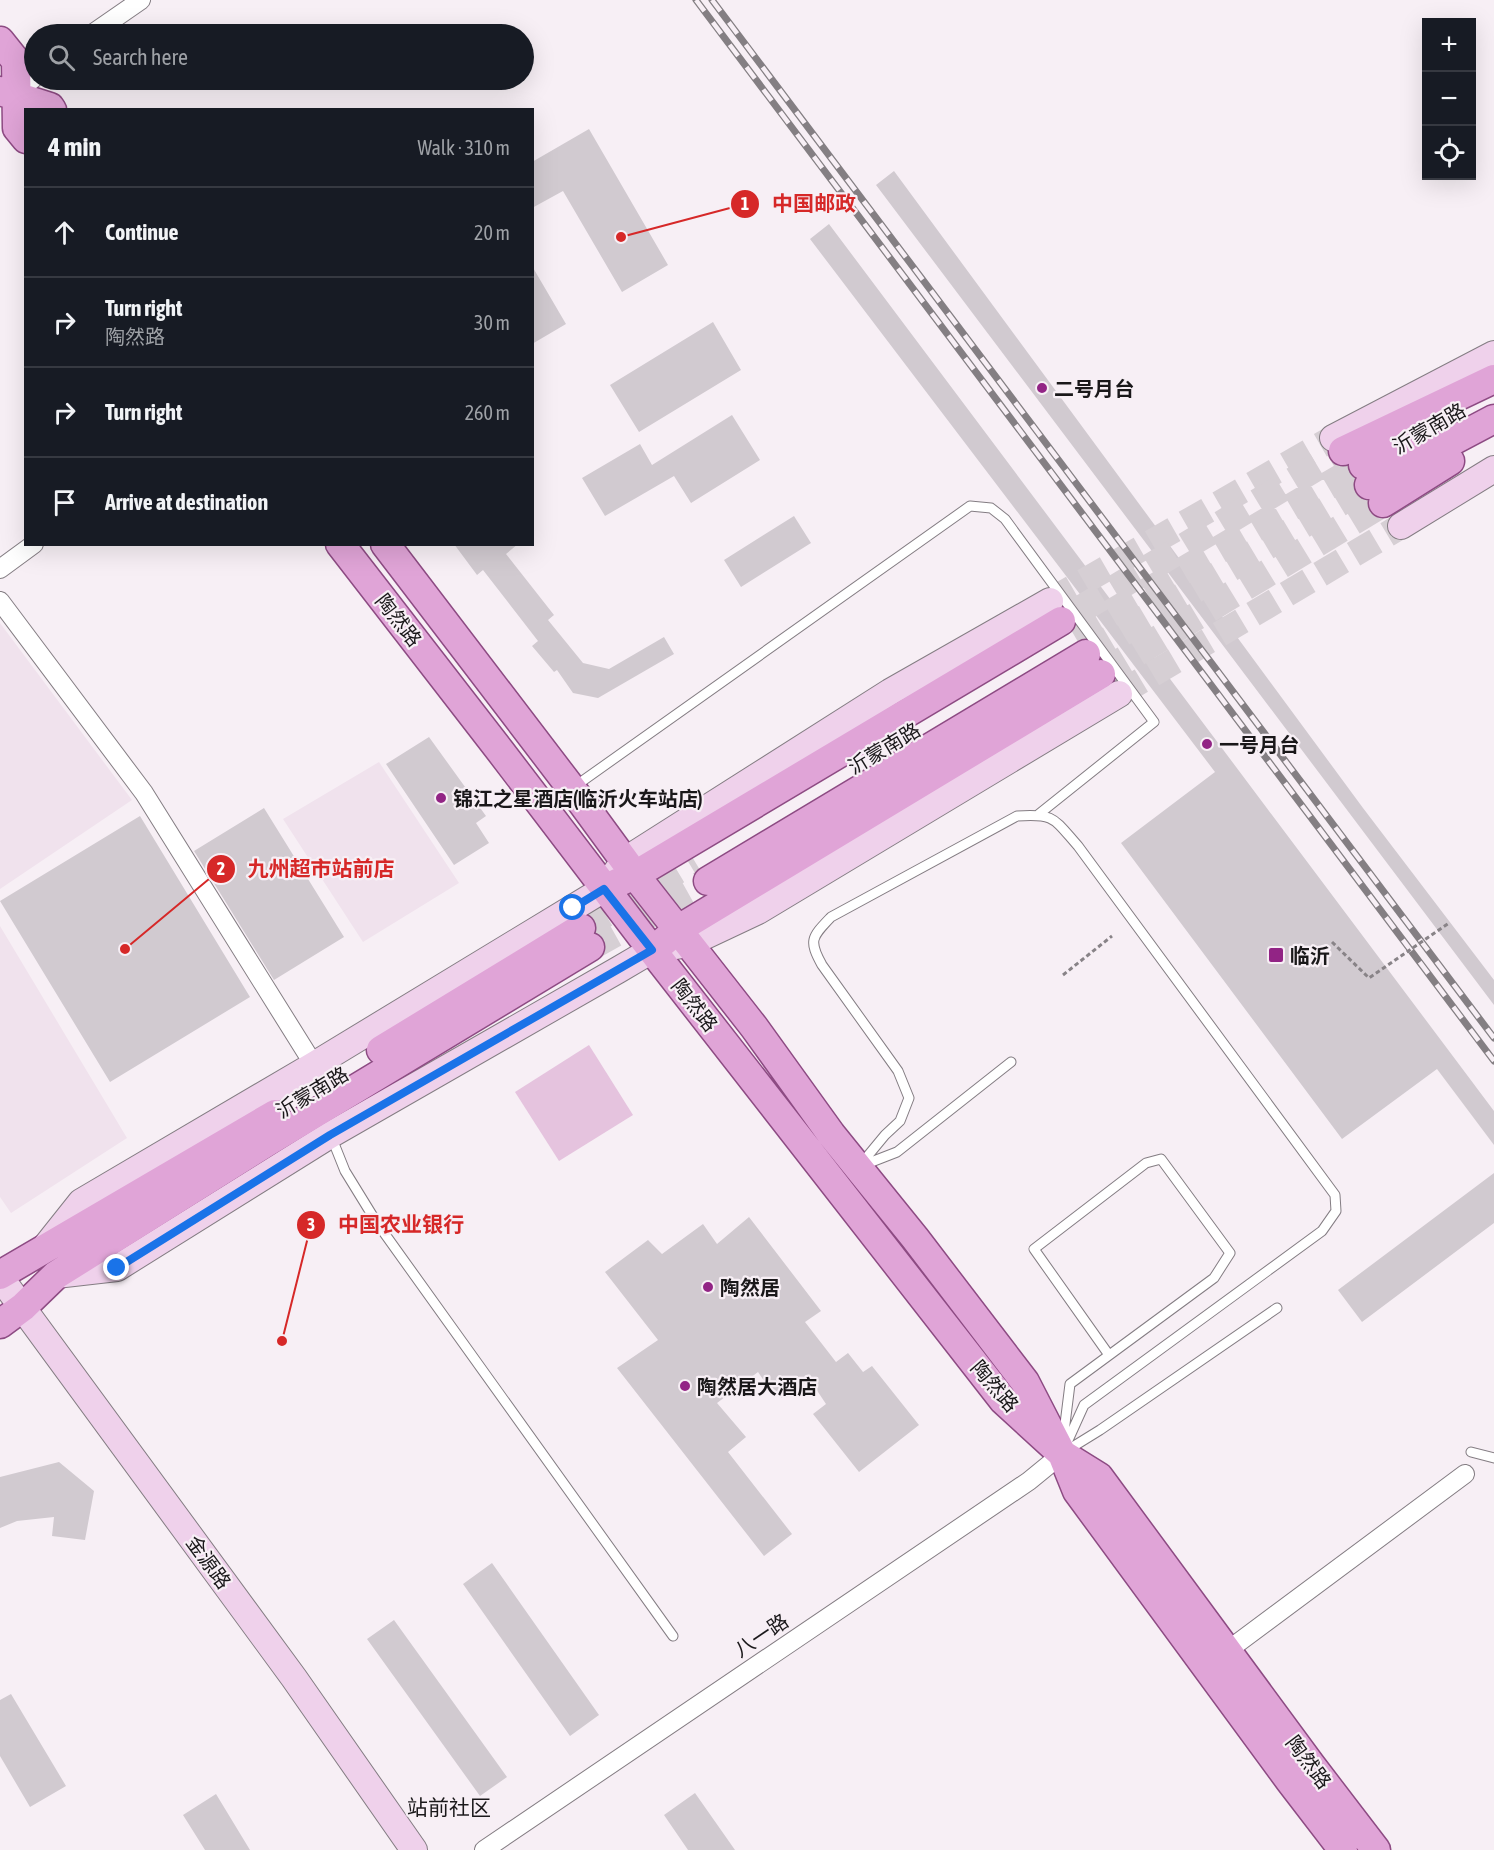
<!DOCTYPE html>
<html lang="en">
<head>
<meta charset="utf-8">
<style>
	:root { --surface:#171b24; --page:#20242c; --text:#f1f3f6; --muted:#9ea1a6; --line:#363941 }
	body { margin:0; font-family:"Asap Condensed","Noto Sans SC",sans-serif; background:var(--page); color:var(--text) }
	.controls { position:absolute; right:18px; top:18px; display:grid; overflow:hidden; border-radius:0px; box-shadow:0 6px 24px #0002 }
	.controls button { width:54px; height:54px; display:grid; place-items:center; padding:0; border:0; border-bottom:2px solid var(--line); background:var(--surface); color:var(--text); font:30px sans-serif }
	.stop { position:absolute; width:18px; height:18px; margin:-14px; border:4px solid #1a73e8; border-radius:50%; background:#fff }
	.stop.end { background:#1a73e8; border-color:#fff; box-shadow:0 2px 6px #0008 }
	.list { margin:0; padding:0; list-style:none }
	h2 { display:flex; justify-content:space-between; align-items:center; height:78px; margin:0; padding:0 24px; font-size:26px }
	h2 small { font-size:20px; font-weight:400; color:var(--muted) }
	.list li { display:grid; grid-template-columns:39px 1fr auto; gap:18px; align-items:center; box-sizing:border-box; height:90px; padding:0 24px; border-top:2px solid var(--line) }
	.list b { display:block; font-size:22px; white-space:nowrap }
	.list p { margin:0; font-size:20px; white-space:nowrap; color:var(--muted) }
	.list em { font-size:20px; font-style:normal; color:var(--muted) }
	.icon { flex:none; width:33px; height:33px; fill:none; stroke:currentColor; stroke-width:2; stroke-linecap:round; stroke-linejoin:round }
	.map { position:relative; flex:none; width:1494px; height:1850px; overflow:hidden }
	.search { position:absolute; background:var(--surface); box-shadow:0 6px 24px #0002; left:24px; top:24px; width:510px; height:66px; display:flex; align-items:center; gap:15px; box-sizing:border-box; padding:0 21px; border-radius:33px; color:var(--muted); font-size:22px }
	.panel { position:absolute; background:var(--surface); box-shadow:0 6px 24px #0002; left:24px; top:108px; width:510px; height:438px; border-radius:0px }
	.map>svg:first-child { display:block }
	.built { fill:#f0e2ed }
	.green { fill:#e5c3de }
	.building { fill:#d1cad0 }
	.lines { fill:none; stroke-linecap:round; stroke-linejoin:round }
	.secondary-tunnel { stroke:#d6cfd4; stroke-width:26; stroke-dasharray:26 13; stroke-linecap:butt }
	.primary-tunnel { stroke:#d6cfd4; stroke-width:28; stroke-dasharray:28 14; stroke-linecap:butt }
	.lane-casing { stroke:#847d83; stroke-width:11 }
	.street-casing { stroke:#847d83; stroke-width:20 }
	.secondary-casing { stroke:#847d83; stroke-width:28 }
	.primary-casing { stroke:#8d4b83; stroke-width:31 }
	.path { stroke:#888387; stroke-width:3; stroke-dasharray:4.5 3; stroke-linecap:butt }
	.lane { stroke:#fff; stroke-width:9 }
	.street { stroke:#fff; stroke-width:18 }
	.secondary { stroke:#efd1eb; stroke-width:26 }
	.primary { stroke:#e0a4d7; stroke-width:28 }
	.rail-casing { stroke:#847f83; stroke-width:7 }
	.rail { stroke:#f7eff5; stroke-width:4.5; stroke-dasharray:14; stroke-linecap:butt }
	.path-bridge { stroke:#888387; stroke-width:3; stroke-dasharray:4.5 3; stroke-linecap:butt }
	.route { stroke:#1a73e8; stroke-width:8 }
	.poi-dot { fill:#922485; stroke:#f7eff5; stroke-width:2 }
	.labels { text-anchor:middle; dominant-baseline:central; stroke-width:4.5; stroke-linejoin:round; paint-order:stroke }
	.poi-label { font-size:20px; font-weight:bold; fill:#1a181a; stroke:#f7eff5; text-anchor:start }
	.street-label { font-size:20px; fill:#1a181a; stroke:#f7eff5 }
	.neighbourhood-label { font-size:21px; fill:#1a181a; stroke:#f7eff5 }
	.leader { fill:none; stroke:#d62828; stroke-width:2 }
	.callout-dot { fill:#d62828; stroke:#f7eff5; stroke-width:2 }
	.mark-label { font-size:18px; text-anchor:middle; font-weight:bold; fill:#fff }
	.callout-label { font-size:21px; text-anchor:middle; font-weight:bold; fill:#d62828; stroke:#f7eff5; stroke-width:4.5; stroke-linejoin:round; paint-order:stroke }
</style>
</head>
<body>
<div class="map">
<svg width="1494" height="1850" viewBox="0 0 1494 1850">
	<rect width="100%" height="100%" fill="#f7eff5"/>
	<!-- built -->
	<path class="built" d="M0 623 132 800 0 889Z
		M379 762 459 883 363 942 283 819Z
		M0 926 127 1138 11 1213 0 1197Z"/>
	<!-- green -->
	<path class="green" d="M589 1045 633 1115 559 1161 515 1092Z"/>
	<!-- building -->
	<path class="building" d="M589 129 668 265 622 292 563 191 532 208V162Z
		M894 171 1363 808 1494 980V1005L876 185Z
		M829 224 1494 1111V1145L1437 1069 1342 1139 1121 843 1215 772 810 239Z
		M532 266 566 324 532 344Z
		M713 322 741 370 639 432 610 385Z
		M732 415 760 460 691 503 674 476 605 516 582 478 640 444 652 465Z
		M794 516 811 543 741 587 724 560Z
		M454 544H518L506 554 554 615 548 620 583 663 609 669 664 637 674 654 598 698 573 693 557 670 554 672 532 646 538 641 483 570 477 575Z
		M429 737 486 816 476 823 489 843 454 865 386 764Z
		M264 808 344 937 274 980 194 851Z
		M140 816 250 997 110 1082 0 901Z
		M1494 1173V1223L1362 1322 1338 1290Z
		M749 1217 821 1311 805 1322 836 1362 848 1353 863 1372 872 1366 919 1425 859 1472 813 1414 826 1404 810 1380 782 1398 771 1391 758 1372 717 1403 746 1437 728 1452 792 1534 764 1556 617 1368 658 1340 605 1272 648 1240 662 1254 703 1224 717 1244Z
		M59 1462 94 1491 85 1540 52 1536 54 1517 17 1521 0 1528V1477Z
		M492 1563 599 1715 570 1736 463 1584Z
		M394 1620 507 1777 480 1796 367 1639Z
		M11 1694 66 1786 30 1807 0 1756V1700Z
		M695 1793 735 1850H688L664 1815Z
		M216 1794 250 1850H205L183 1815Z"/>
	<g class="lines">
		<!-- secondary-tunnel -->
		<path class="secondary-tunnel" d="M1050 601 1333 438
			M1119 694 1401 526"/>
		<!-- primary-tunnel -->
		<path class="primary-tunnel" d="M1078 611 1343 451
			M1074 635 1363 465
			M1086 654 1369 485
			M1101 674 1383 503
			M581 928 694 860
			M590 947 708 881"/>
		<defs>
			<path id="lane" d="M574 787 970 506 991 508 1005 519 1154 722 1039 814
				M331 1136 345 1171 377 1223 673 1636
				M861 1164 885 1135 900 1121 909 1098 898 1071 822 965C808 940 812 937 831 917L1017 816C1055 813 1054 819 1078 846L1335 1195 1336 1211 1322 1231 1084 1405 1065 1447
				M861 1166 897 1152 1011 1062
				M1063 1440 1070 1384 1214 1278 1230 1253 1161 1159 1146 1163 1034 1249 1109 1355
				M1066 1451 1100 1430 1277 1308
				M1471 1452 1494 1458"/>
			<path id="street" d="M92 34 141 0
				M12 97 34 78
				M0 569 34 544
				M0 601 144 793 314 1065
				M1227 1651 1465 1474
				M484 1850 1029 1481 1062 1454"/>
			<path id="secondary" d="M1333 438 1494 354
				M1401 526 1494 469
				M46 1246 81 1202 314 1065 604 889 624 861 890 692 1050 601
				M56 1275 117 1268 330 1135 618 970 652 950 688 944 758 911 1119 694
				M0 1277 294 1678 414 1850"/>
			<path id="primary" d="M0 41 16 61 17 128 26 139
				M0 91 50 107 52 110
				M1343 451 1494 379
				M1363 465 1409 439
				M1369 485 1494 419
				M1383 503 1450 461
				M340 544 501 752 652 950 1003 1400 1062 1454 1099 1477 1311 1765 1376 1850
				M385 544 572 789 635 875 754 1027 831 1134 915 1238 1025 1382 1062 1454 1077 1491 1290 1781 1343 1850
				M708 881 1086 654
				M617 883 635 875 1061 621
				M663 942 677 930 1101 674
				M381 1050 581 928
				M0 1275 275 1114
				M0 1324 23 1307 56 1275 266 1143 590 947"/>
		</defs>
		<!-- lane casing -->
		<use href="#lane" class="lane-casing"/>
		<!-- street casing -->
		<use href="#street" class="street-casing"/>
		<!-- secondary casing -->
		<use href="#secondary" class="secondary-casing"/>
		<!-- primary casing -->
		<use href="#primary" class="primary-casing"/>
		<!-- path -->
		<path class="path" d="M1063 975 1112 936"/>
		<!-- lane -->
		<use href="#lane" class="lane"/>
		<!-- street -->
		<use href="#street" class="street"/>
		<!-- secondary -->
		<use href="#secondary" class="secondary"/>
		<!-- primary -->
		<use href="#primary" class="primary"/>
		<defs>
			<path id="rail" d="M696 0 1494 1061
				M712 0 1494 1038"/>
		</defs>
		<!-- rail casing -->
		<use href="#rail" class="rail-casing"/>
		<!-- rail -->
		<use href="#rail" class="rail"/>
		<!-- path-bridge -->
		<path class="path-bridge" d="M1332 942 1369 978 1449 923"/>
	</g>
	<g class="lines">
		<!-- route -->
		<path class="route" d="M117 1268 330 1135 652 950 604 889 573 908"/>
	</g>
	<!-- markers -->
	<g class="poi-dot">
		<circle cx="1042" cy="388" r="6"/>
		<circle cx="1207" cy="744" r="6"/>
		<circle cx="441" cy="798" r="6"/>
		<rect x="1268" y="947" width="16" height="16" rx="3"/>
		<circle cx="708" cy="1287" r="6"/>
		<circle cx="685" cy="1386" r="6"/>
	</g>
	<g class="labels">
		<!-- poi labels -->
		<g class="poi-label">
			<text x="1054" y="388">二号月台</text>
			<text x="1219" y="744">一号月台</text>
			<text x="453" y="798">锦江之星酒店(临沂火车站店)</text>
			<text x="1290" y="955">临沂</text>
			<text x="720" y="1287">陶然居</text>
			<text x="697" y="1386">陶然居大酒店</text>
		</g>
		<!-- street labels -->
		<g class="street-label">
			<text transform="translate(1429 428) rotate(-30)">沂蒙南路</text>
			<text transform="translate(399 620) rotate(52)">陶然路</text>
			<text transform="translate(884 748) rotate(-31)">沂蒙南路</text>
			<text transform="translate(695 1005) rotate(52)">陶然路</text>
			<text transform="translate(312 1092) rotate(-31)">沂蒙南路</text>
			<text transform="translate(995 1386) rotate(49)">陶然路</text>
			<text transform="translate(209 1562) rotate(54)">金源路</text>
			<text transform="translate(761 1635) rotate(-34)">八一路</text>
			<text transform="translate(1309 1762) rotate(53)">陶然路</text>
		</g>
		<!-- neighbourhood labels -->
		<g class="neighbourhood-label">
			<text x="449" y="1807">站前社区</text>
		</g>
	</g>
	<!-- callouts -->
	<path class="leader" d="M621 237L745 204M125 949L221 869M282 1341L311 1225"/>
	<g class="callout-dot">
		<circle cx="621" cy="237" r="6"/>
		<circle cx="125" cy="949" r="6"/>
		<circle cx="282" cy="1341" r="6"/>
		<circle cx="745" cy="204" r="15"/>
		<circle cx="221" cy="869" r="15"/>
		<circle cx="311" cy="1225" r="15"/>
	</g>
	<g class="mark-label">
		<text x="745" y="210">1</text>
		<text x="221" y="875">2</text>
		<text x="311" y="1231">3</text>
	</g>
	<g class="callout-label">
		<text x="814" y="211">中国邮政</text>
		<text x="321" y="876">九州超市站前店</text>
		<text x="401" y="1232">中国农业银行</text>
	</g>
</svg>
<div class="controls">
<button>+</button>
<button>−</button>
<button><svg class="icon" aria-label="locate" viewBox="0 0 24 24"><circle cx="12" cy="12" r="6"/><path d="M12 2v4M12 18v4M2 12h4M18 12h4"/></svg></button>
</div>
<div class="stop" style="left:573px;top:908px"></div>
<div class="stop end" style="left:117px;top:1268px"></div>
<div class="search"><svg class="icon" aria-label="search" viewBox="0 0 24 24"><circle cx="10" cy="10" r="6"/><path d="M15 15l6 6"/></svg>Search here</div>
<section class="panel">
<h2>4 min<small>Walk · 310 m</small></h2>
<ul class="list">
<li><svg class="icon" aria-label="ahead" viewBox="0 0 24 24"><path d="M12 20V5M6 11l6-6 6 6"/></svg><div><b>Continue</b></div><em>20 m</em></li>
<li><svg class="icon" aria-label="right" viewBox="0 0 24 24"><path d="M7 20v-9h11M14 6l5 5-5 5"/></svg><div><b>Turn right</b><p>陶然路</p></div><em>30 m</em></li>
<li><svg class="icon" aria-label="right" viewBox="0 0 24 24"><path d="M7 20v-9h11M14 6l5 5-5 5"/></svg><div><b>Turn right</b></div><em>260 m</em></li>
<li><svg class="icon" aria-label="arrive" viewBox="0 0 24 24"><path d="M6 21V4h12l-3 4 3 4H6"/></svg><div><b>Arrive at destination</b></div></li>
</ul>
</section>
</div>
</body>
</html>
